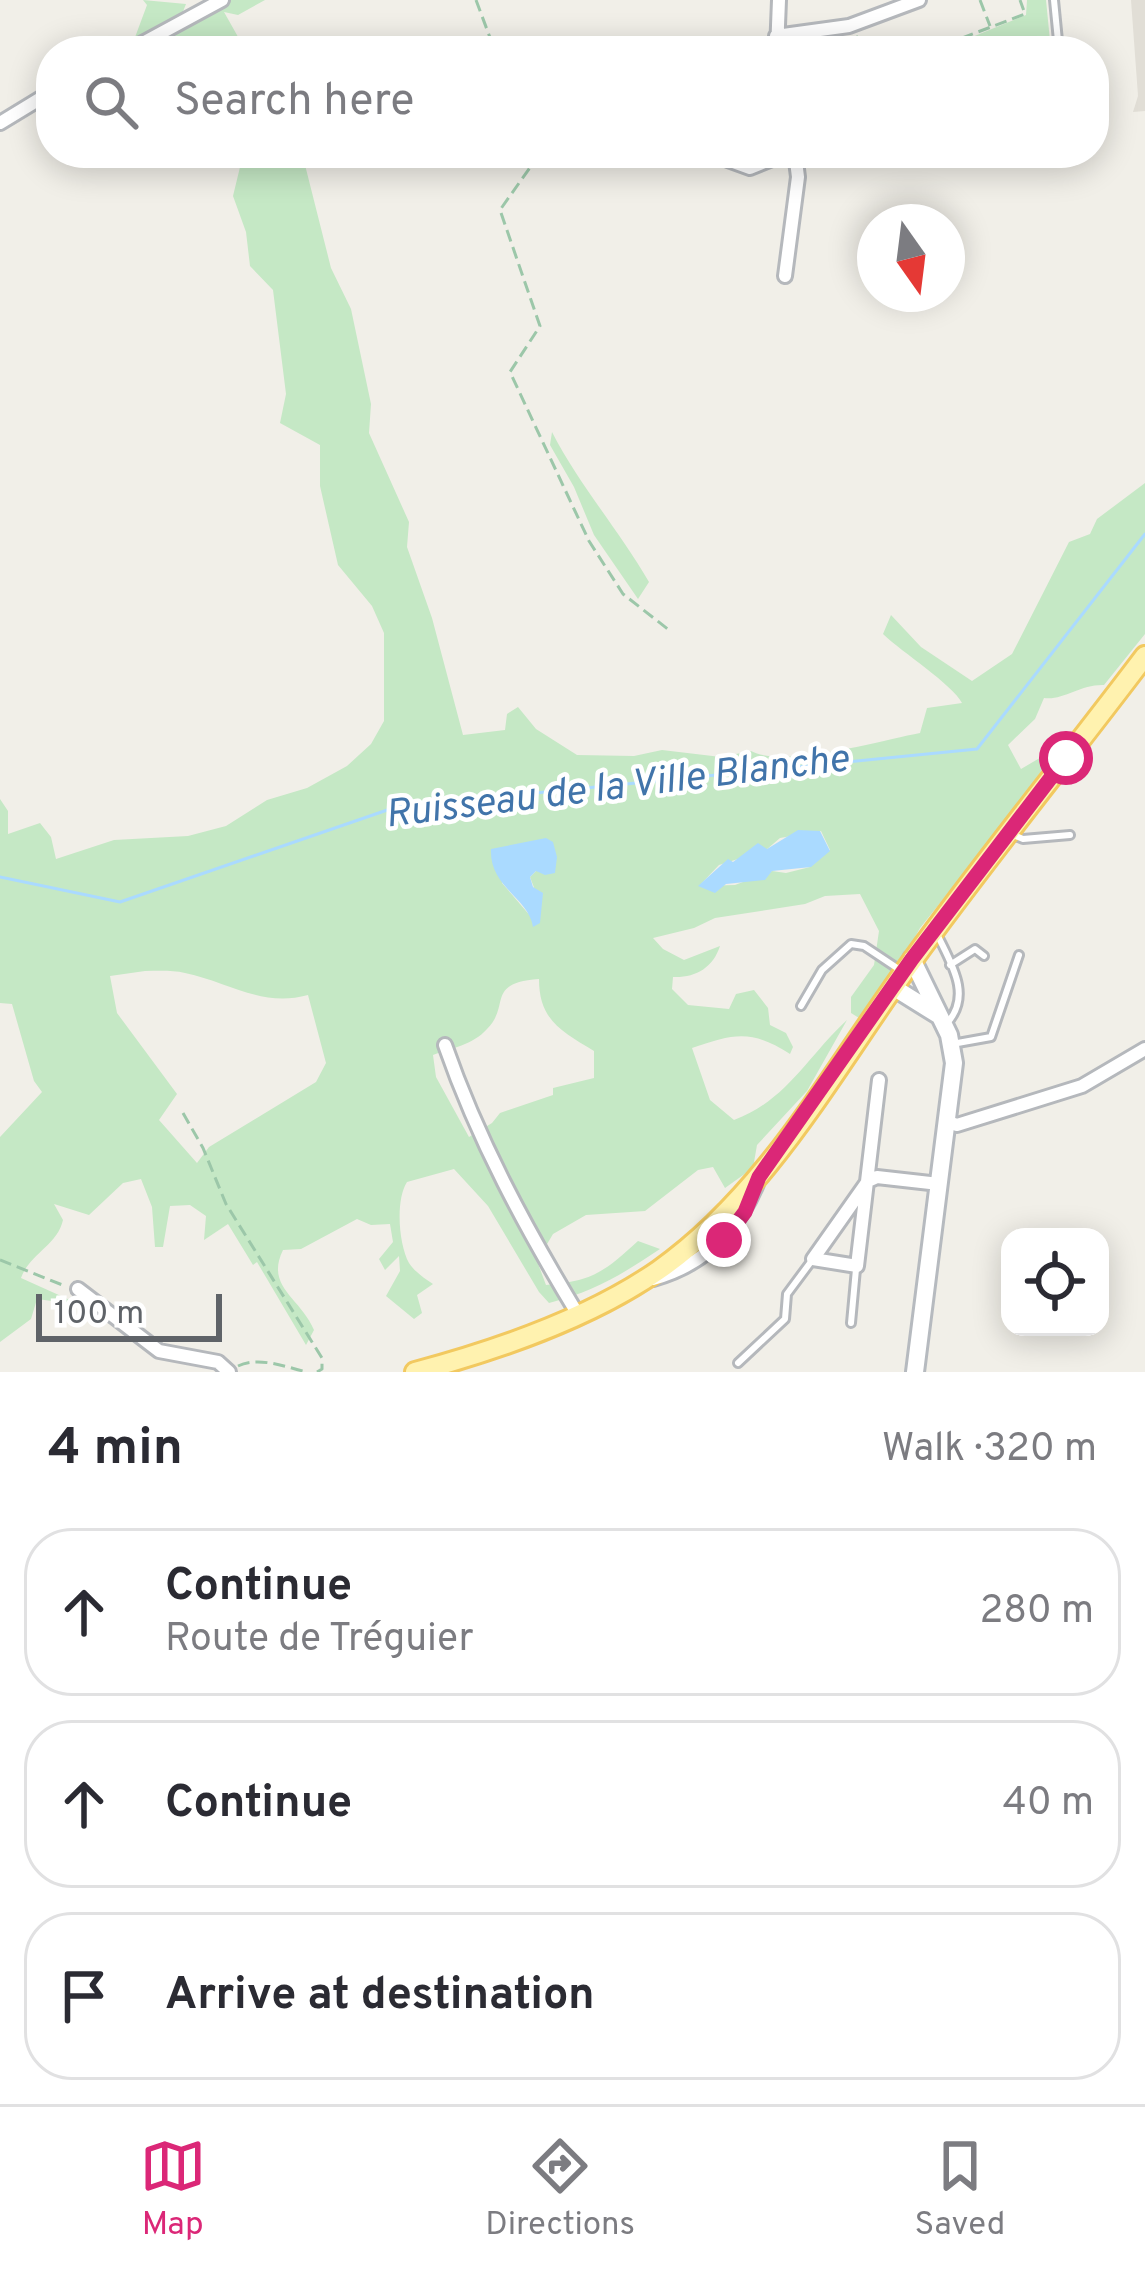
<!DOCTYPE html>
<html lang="en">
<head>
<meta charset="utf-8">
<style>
	:root { --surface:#fff; --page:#f2f2f3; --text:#2b2b33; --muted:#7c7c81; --line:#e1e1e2; --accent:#db2777 }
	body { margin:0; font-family:Overpass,sans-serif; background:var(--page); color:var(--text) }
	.controls { position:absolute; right:36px; bottom:36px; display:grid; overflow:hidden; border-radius:24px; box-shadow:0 6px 30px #0003 }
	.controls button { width:108px; height:108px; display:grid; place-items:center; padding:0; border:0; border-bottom:3px solid var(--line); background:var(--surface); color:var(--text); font:60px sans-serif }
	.compass { position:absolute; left:857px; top:204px; width:108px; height:108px; border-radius:50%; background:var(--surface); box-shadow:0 6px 30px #0003; rotate:166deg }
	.scale { position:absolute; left:36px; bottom:30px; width:186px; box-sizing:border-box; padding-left:12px; border:6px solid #5f6368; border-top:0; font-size:33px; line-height:42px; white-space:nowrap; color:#5f6368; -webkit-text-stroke:9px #fff; paint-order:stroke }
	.stop { position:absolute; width:36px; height:36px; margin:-27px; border:9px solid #db2777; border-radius:50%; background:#fff }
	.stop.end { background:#db2777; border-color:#fff; box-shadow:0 3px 12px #0008 }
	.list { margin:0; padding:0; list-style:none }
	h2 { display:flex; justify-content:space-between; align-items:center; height:156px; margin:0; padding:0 48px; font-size:51px }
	h2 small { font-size:39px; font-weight:400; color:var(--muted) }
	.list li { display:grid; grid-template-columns:78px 1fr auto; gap:36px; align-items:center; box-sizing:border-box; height:168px; margin:0 24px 24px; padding:0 24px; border:3px solid var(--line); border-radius:48px }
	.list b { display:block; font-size:45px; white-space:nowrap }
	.list p { margin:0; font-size:39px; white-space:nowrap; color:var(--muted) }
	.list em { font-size:39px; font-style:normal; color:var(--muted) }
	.icon { flex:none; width:66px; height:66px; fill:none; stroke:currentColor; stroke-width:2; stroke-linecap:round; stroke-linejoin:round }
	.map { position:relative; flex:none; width:1145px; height:1372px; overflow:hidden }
	.search { position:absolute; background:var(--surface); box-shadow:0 6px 30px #0003; left:36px; right:36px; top:36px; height:132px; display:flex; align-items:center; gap:30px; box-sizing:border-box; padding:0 42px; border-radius:48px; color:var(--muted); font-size:45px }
	.sheet { height:732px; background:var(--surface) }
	nav { display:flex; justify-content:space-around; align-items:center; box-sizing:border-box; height:168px; border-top:3px solid var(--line); background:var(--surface); font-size:33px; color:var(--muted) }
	nav a { display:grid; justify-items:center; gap:6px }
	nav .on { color:var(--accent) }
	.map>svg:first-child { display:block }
	.education { fill:#e1ded6 }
	.green { fill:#c5e8c5; fill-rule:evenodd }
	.water { fill:#aadaff }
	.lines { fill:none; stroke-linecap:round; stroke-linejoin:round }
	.stream { stroke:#aadaff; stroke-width:3 }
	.lane-casing { stroke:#b5b8bc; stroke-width:12 }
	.street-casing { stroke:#b5b8bc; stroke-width:18 }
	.secondary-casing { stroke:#b6babf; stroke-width:22 }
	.primary-casing { stroke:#f2c960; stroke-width:24 }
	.path { stroke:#9cc7a9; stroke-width:3; stroke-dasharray:12 6; stroke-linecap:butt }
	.lane { stroke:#fff; stroke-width:6 }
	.street { stroke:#fff; stroke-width:12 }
	.secondary { stroke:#fff; stroke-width:16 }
	.primary { stroke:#fff2af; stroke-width:18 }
	.route { stroke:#db2777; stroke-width:15 }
	.labels { text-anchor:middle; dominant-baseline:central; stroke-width:9; stroke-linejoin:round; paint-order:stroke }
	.water-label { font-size:39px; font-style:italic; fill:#4174aa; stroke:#fff }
</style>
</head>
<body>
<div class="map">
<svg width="1145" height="1372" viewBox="0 0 1145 1372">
	<rect width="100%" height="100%" fill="#f1efe8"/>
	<!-- education -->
	<path class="education" d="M1131 0H1145V111L1133 112 1138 96Z"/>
	<!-- green -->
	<path class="green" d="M143 0 186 4 182 14 209 0H265L238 15 224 12 246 51H199L189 40 169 45 164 38 134 40 147 5Z
		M1027 0H1046L1051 51H938L1026 15Z
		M233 153H302L331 268 351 309 371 404 369 433 409 522 407 547 432 618 463 735 505 730 507 714 518 707 536 729 577 755 634 756 662 750 721 757 751 751C784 769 882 740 920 733L927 708 962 703C952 684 903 653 883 634L891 615 921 647 972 681 1012 654 1069 542 1090 534 1097 519 1145 483V634L1104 685C1081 684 1062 701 1044 698L1035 719 1008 745 1021 769 1055 749 1025 797 920 928C904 960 879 988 859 1018L851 1013V997L874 965 879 931 860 894 825 896 805 904 715 918 694 928 653 938 663 949 684 960 720 946C713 968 695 978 673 977L672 989 688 1005 729 1009 736 994 754 990 768 1008 770 1025 786 1033 793 1047 790 1054C751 1029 734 1034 692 1048L710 1100 734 1120C787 1100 806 1058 847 1020L807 1091 757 1145 753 1168 725 1188 713 1167 698 1170 645 1211 586 1215 553 1234 537 1261 546 1285C593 1281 604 1272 638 1241L660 1249C621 1275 595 1291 549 1303L539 1292 488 1206 454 1169 407 1182C395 1201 399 1245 409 1263 415 1272 424 1278 433 1284L417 1295 422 1313 414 1319 386 1296 400 1271 399 1256 385 1270 379 1259 393 1242 390 1224 371 1225 357 1219 301 1249 283 1250C265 1287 300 1297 314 1330L306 1345 257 1262 253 1265 228 1224 204 1240 206 1216 190 1205 170 1206 163 1247H155L152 1207 141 1179 123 1183 89 1215 54 1204 63 1220C57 1246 30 1253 21 1278L81 1305 37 1299 31 1319 0 1342V1137L42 1092 34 1081 12 1004 0 1003V799L8 811V834L40 823 51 837 56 859 114 840 188 836 226 826 267 800 307 788 347 766 371 744 384 721V633L372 606 338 565 320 486V445L280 423 286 394 273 290 250 266 246 232 233 196 241 163ZM821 831 830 850 810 867 786 873 772 871 735 885 699 886 719 865 766 850 780 838ZM503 849 536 871 530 877 541 906 533 925 532 918 502 883ZM145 971C158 971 172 970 185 973 229 982 262 1008 308 995L326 1063 316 1082 209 1147 197 1163 159 1120 177 1094 117 1013 110 976ZM539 979C539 1020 561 1031 594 1051V1078L553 1088V1095L500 1113 492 1123 469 1137 436 1077 433 1055C451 1048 473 1045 487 1029 511 1005 485 983 539 979Z
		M552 432C579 485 619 530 649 582L638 599 594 535 574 487 550 445Z"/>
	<!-- water -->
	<path class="water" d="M798 830 820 831 830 851 811 867 772 871 765 880 726 884 715 893 698 886 728 859 733 862 758 843 767 849Z
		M546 838 553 842 557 857 555 873 545 875 536 871 530 877 533 887 543 893 540 923 533 927C529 898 489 887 491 849Z"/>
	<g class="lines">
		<!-- stream -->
		<path class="stream" d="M0 877 120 902 396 807 977 749 1145 534"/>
		<defs>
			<path id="lane" d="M1054 0 1059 51
				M1011 834 1023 839 1070 835
				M936 932C950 962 973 995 947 1023
				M950 965 975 949 984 956
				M801 1006 822 970 851 944 864 946 900 970
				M952 1044 991 1037 1019 955
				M851 1323 856 1269
				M738 1363 785 1319 787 1294 813 1259"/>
			<path id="street" d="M776 36 849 26 919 0
				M128 51 222 0
				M777 51 779 0
				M0 123 51 92
				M728 153V160L750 168 787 153
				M785 276 798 177 795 153
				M445 1045C478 1140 525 1227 577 1313
				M879 1080 857 1266 813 1259 868 1181 877 1177 939 1184
				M948 1122 957 1125 1082 1086 1145 1049
				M653 1279C704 1265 737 1232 757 1184
				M78 1289 159 1351 218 1362 229 1372"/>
			<path id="secondary" d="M912 959 949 1035 954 1063 915 1372
				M893 987 938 1015"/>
			<path id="primary" d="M415 1372C497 1350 589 1319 659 1270 769 1192 834 1068 912 961 987 857 1068 758 1145 656"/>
		</defs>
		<!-- lane casing -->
		<use href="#lane" class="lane-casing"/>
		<!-- street casing -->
		<use href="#street" class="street-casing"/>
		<!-- secondary casing -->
		<use href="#secondary" class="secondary-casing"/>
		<!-- primary casing -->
		<use href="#primary" class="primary-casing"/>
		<!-- path -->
		<path class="path" d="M476 0 495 51
			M980 0 990 26
			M857 51 852 44 858 36
			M928 51 1025 14 1020 0
			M534 153 536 159 500 210 540 326 510 372 589 541 623 594 669 630
			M183 1113 203 1148 226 1204 322 1358V1369L317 1372
			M0 1260 65 1286
			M238 1366C259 1356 285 1367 307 1372"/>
		<!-- lane -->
		<use href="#lane" class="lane"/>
		<!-- street -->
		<use href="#street" class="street"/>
		<!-- secondary -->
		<use href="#secondary" class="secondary"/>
		<!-- primary -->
		<use href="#primary" class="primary"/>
	</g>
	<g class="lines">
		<!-- route -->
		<path class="route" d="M724 1240 745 1212 759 1177 912 959 1066 758"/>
	</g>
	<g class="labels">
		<!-- water labels -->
		<g class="water-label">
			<text transform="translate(617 789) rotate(-7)">Ruisseau de la Ville Blanche</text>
		</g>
	</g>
</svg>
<div class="controls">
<button><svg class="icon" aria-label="locate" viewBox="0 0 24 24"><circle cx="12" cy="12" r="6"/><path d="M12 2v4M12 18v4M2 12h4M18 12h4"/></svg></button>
</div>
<svg class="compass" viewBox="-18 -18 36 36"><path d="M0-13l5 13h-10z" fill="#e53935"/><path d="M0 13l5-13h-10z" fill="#7c7c81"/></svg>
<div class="scale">100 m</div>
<div class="stop" style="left:1066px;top:758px"></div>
<div class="stop end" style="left:724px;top:1240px"></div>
<div class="search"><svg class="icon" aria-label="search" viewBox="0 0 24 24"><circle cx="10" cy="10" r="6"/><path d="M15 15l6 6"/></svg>Search here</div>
</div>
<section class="sheet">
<h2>4 min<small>Walk · 320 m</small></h2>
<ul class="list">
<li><svg class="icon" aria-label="ahead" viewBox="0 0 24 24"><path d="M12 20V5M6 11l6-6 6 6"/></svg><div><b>Continue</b><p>Route de Tréguier</p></div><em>280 m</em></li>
<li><svg class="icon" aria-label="ahead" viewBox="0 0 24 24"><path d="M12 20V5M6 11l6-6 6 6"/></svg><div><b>Continue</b></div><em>40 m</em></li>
<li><svg class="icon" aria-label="arrive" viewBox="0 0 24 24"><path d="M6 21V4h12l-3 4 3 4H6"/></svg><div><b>Arrive at destination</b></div></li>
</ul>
</section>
<nav>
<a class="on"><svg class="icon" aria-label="map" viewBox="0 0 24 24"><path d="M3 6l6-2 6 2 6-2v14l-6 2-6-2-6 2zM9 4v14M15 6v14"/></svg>Map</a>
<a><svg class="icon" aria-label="directions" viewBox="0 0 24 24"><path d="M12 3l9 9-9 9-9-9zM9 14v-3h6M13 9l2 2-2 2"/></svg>Directions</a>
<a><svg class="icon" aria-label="saved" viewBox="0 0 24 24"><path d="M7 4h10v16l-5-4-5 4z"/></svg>Saved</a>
</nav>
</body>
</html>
